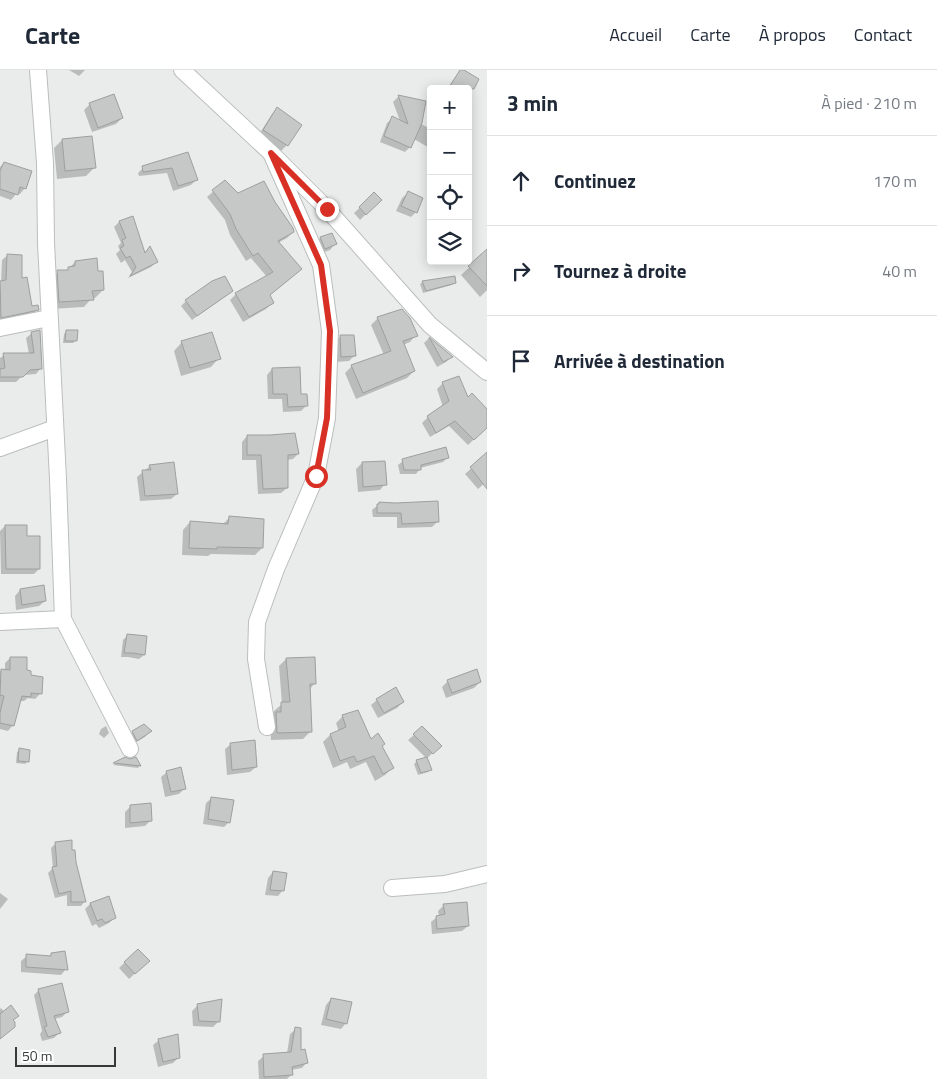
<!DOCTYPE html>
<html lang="fr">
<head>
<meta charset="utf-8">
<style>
	:root { --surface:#fff; --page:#f2f2f3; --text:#1f2937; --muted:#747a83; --line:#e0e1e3 }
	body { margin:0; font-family:"Titillium Web",sans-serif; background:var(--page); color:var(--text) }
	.controls { position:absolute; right:15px; top:15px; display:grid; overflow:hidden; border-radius:5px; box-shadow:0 2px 12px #0003 }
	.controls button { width:45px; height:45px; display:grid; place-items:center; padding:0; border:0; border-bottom:1px solid var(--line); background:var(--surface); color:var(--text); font:25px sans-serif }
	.scale { position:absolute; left:15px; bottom:12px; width:101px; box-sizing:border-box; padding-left:5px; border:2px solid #373838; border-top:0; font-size:14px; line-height:18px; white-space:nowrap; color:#373838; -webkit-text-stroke:4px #fff; paint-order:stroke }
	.stop { position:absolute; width:15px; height:15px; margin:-11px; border:4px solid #d93025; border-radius:50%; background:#fff }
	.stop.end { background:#d93025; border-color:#fff; box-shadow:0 1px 5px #0008 }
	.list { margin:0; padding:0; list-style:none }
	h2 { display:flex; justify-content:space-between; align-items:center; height:65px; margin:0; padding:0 20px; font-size:21px }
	h2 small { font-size:16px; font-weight:400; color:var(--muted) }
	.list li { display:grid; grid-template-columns:32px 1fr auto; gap:15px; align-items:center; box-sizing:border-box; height:90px; padding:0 20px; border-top:1px solid var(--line) }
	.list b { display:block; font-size:19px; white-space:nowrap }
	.list em { font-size:16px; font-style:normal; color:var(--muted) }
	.icon { flex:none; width:28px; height:28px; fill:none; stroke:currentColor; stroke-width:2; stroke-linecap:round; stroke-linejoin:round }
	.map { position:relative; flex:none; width:487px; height:1009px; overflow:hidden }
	header { display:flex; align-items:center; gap:30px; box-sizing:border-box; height:70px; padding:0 25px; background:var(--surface); border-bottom:1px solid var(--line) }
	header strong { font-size:24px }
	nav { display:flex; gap:28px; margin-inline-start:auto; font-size:18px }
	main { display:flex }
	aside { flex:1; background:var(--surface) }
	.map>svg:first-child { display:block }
	.shadow { fill:#0003 }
	.building { fill:#c5c8c6; stroke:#9da09e }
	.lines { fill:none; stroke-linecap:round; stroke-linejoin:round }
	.minor-casing { stroke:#bbbebc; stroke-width:18 }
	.minor { stroke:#fff; stroke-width:16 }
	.route { stroke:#d93025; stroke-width:6 }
</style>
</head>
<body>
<header>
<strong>Carte</strong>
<nav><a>Accueil</a><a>Carte</a><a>À propos</a><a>Contact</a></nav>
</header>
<main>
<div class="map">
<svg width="487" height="1009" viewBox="0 0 487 1009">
	<rect width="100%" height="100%" fill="#e9ecea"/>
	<!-- shadow -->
	<path class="shadow" d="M69 0H85L79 6Z
		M461 0 477 9 468 26V19H447L456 6Z
		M398 27 424 32 421 54 431 59V79L414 69 410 77 405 82 380 72 387 53 393 48 400 51 393 32Z
		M90 34 122 48 116 54 92 62 84 40Z
		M277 39 287 75 281 81 258 66 272 44Z
		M62 70 95 97 86 106 57 109 54 78Z
		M188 83 196 110 191 115 173 121 167 103 139 106 138 103 143 98Z
		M4 93 25 118 20 124 17 123 11 130 0 126V97Z
		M225 111 238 124 274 133 293 162 287 168 278 173 301 199 269 226 272 233 266 239 243 252 230 230 236 224 267 207 251 188 246 191 230 165 225 150 207 127Z
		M408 123 416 142 411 147 396 141 402 128Z
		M374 124 380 130 360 150 354 143Z
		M132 148 144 184 156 192 151 197 128 208 132 202 125 190 121 193 116 184 120 180 118 176 121 173 114 157 119 152Z
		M331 164 335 174 330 180 319 184 315 174 320 168Z
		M487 181V220L480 227 461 205Z
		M8 185 20 210 31 237 38 239 32 245 0 251V213H1L2 190Z
		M75 192 97 203 103 220 95 228H92L84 237 51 239 50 210 58 202H65Z
		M423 212 455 213 452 215 423 223 420 214Z
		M232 220 227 225 192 250 181 236 186 231Z
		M378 248 416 265 410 272 403 275 414 301 407 308 356 329 345 303 352 296 384 285 371 255Z
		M67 261 76 270 73 273H63L64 264Z
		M32 263 41 298 36 304 23 305 16 312H0V288L4 285 29 284 26 268Z
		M341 266 354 286 349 291 336 292 335 272Z
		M429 268 451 287 446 292 437 297 424 273Z
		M182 272 219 288 211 297 181 306 174 281Z
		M272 299 307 335 301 341 283 342 282 329H268L267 305Z
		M443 313 467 329 487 347V357L468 375 449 356 430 367 422 353 428 347 443 337 437 319Z
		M247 366 298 384 293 389 287 390V418L281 423 258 424 256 390H242V372Z
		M486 385 487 386V411L478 419 465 404Z
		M448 387 443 392 420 398V399L416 404H400L398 395 403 391Z
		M362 393 385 414 380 420 358 422 356 399Z
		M150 396 177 424 171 429 140 431 137 407Z
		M378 435 437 452 432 457 397 458V447H373L372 440Z
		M229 448 262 478 255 485 211 484 208 486 182 485 183 460 190 452 222 455Z
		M5 456 26 468 39 499 34 504H1L0 461Z
		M20 520 45 531 39 536 16 540 15 526Z
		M127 566 146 568 144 585 139 589 128 587H121L123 570Z
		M10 588 26 602 40 624 35 629 28 628 24 631H19L13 655 8 661 0 659V601H5V593Z
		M286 589 315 613 309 620 311 661 303 669 271 670 270 650 274 646V641L282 634 279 596Z
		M448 611 480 612 474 618 446 628 442 617Z
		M377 630 403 632 397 638 378 648 371 635Z
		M343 646 370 671 381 676 392 698 385 705 375 711 366 692 350 699 347 692 333 698 323 672 330 665 339 662 336 653Z
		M106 656 109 663 104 668 99 664 101 659Z
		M422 658 435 681 426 689 430 699 428 702 418 705 414 694 417 691 426 688 408 670Z
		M150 661 145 667 131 675 127 668 133 662Z
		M231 674 256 697 250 702 227 705 225 679Z
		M20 680 28 681 27 692 25 694 16 693 17 682Z
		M125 689 140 695 138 698 113 695Z
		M167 702 185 718 179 724 165 727 161 707Z
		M212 728 229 752 224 757 203 754 206 733Z
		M131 736 151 750 145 756 125 758V742Z
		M55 774 71 781 85 831 81 836H67V825L55 828 48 803 53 798 51 778Z
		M273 802 283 820 278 826 265 825 268 808Z
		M0 823 8 829 0 839Z
		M90 834 115 847 109 853 99 858 96 854 92 856 85 839Z
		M444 835 468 856 462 861 432 864 431 852 437 847 439 846 438 841Z
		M52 884 66 899 61 905 21 902V891L27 886 49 887Z
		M125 892 143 896 129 909 119 898Z
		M39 920 67 942 62 947 54 949 59 963 54 968 42 971 40 964 42 961 34 925Z
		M331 929 346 953 341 959 321 955 326 935Z
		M198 935 219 951 213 957 193 956 192 941Z
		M1 938 12 951 0 969V939Z
		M296 959 300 981 307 992 302 998 291 1000 292 1004 287 1009H259L258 991 264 986 287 983 290 964Z
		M159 970 179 987 173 993 158 997 153 975Z"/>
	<!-- building -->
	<path class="building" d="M460 0H464L479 9 474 19H448Z
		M114 24 123 48 98 58 89 33Z
		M398 25 426 31 422 53 411 78 384 66 392 46 408 54Z
		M277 37 302 55 288 76 263 60Z
		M92 66 96 98 65 101 62 69Z
		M188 82 198 110 178 116 172 98 143 102 142 96Z
		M4 92 32 101 26 119 20 117 18 125 0 119V101Z
		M225 110 238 123 264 111 275 132 293 158 294 162 278 171 302 199 270 225 274 233 249 247 235 223 273 202 258 183 253 186 236 159 230 144 212 120Z
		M408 121 423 128 417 143 401 136Z
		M374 122 382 130 366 145 359 137Z
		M133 146 145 183 150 176 158 192 130 206 136 197 130 186 126 188 120 178 124 176 122 170 126 168 119 151Z
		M332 163 337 174 325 179 320 167Z
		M487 179V216L468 196Z
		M7 184 22 185V208L27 207 32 236 38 235 39 240 1 248 0 211 6 210Z
		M97 188 98 201H103L104 220 92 221 94 230 59 232 57 200H68V197L75 196V191Z
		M225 206 233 221 197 246 185 230 212 211Z
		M455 206 456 213 426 221 422 211Z
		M402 239 410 248 418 266 403 271 415 301 363 323 351 295 391 281 377 247Z
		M40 260 42 299 30 300 23 307H0V299L5 298 3 283H34L31 262Z
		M66 260H78L77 271H65Z
		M212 262 221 289 190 298 181 271Z
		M340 265H354L356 286 341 287Z
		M429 267 453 287 443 292Z
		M300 297 301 324H307L308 336 288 337 287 324H273L272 298Z
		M459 306 468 327 472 323 487 339V358L474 370 455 351 436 363 427 346 449 331 442 312Z
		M295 363 299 384 288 385V418L263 419 261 385H247V365H270Z
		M446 377 449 388 421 395V400H404L402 389Z
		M487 382V419L470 397Z
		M385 391 387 415 363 417 362 392Z
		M174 392 178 424 145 426 142 400H151L149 395Z
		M438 431 439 452 402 454 401 443H377V434H379V432L395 433Z
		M229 446 264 449 263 478 217 477V479L189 478 190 451 228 454Z
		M5 455H27V466H40V499H6Z
		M44 515 46 531 22 535 20 519Z
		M127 564 147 566 145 585 133 583H124Z
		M10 587H27V600L31 601V605L43 607 42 624 31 623V627L22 626 14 656 0 653V643L4 626 0 625 1 599 10 600Z
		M315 587 316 614H310L312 662 277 663 276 642H281V632H290L286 588Z
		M477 599 481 612 452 623 447 610Z
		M396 617 404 632 384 643 376 629Z
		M358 640 371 669 378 663 385 674 382 676 394 698 383 704 374 686 357 692 354 686 340 691 330 664 346 657 342 645Z
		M144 654 152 661 137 671 132 661Z
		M422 656 442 676 433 684 413 664Z
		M255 670 257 697 232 700 230 673Z
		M19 678 30 680 29 692 18 691Z
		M125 687 130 689 136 687 141 696 113 693Z
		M427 687 432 700 421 703 416 690Z
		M181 697 186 719 171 722 166 701Z
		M211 727 234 730 230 753 208 749Z
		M151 733 152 751 130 753V735Z
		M72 770V780H75L76 792 86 832H71V821L59 824 52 797 57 796 55 772Z
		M273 801 287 803 284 821 270 820Z
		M109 826 116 848 105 853 102 849 97 851 90 833Z
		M467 832 469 856 437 859 436 846 445 844 443 834Z
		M138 879 150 891 135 904 124 892Z
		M65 881 68 900 26 897V884L51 886V883Z
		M62 913 69 942 54 946 61 963 48 967 44 957 47 956 38 919Z
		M331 928 352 932 347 954 326 949Z
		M222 929 220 952 199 951 197 934Z
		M11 935 19 946 13 950 15 952V957L0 969V944Z
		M295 957 301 958V980L305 979 308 993 292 997 293 1005 264 1007 263 984 291 982Z
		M178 964 180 988 163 992 158 969Z"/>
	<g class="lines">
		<defs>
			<path id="minor" d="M38 0 45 93 46 173 58 409 63 549 130 679
				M182 0 271 83 327 139 430 255 487 302
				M0 258 49 248
				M0 378 55 358
				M0 552 63 549
				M267 657 256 589 257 552 276 499 316 406 327 348 330 261 321 195 271 83
				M392 818 445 814 487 804"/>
		</defs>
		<!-- minor casing -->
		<use href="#minor" class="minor-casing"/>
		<!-- minor -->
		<use href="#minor" class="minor"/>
	</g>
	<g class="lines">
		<!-- route -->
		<path class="route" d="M316 406 327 348 330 261 321 195 271 83 327 139"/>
	</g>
</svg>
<div class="controls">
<button>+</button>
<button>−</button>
<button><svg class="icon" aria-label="locate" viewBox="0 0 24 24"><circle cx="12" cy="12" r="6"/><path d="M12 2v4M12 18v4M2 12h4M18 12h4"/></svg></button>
<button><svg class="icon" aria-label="layers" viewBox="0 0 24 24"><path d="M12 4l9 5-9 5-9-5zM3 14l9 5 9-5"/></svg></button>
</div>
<div class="scale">50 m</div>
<div class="stop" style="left:316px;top:406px"></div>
<div class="stop end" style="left:327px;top:139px"></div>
</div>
<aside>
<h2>3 min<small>À pied · 210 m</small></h2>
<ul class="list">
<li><svg class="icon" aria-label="ahead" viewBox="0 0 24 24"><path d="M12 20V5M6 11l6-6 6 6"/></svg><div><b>Continuez</b></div><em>170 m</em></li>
<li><svg class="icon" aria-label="right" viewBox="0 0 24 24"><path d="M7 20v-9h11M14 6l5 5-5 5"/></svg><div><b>Tournez à droite</b></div><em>40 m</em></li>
<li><svg class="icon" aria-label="arrive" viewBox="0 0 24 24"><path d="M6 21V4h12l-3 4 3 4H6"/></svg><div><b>Arrivée à destination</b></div></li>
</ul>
</aside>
</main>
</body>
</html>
